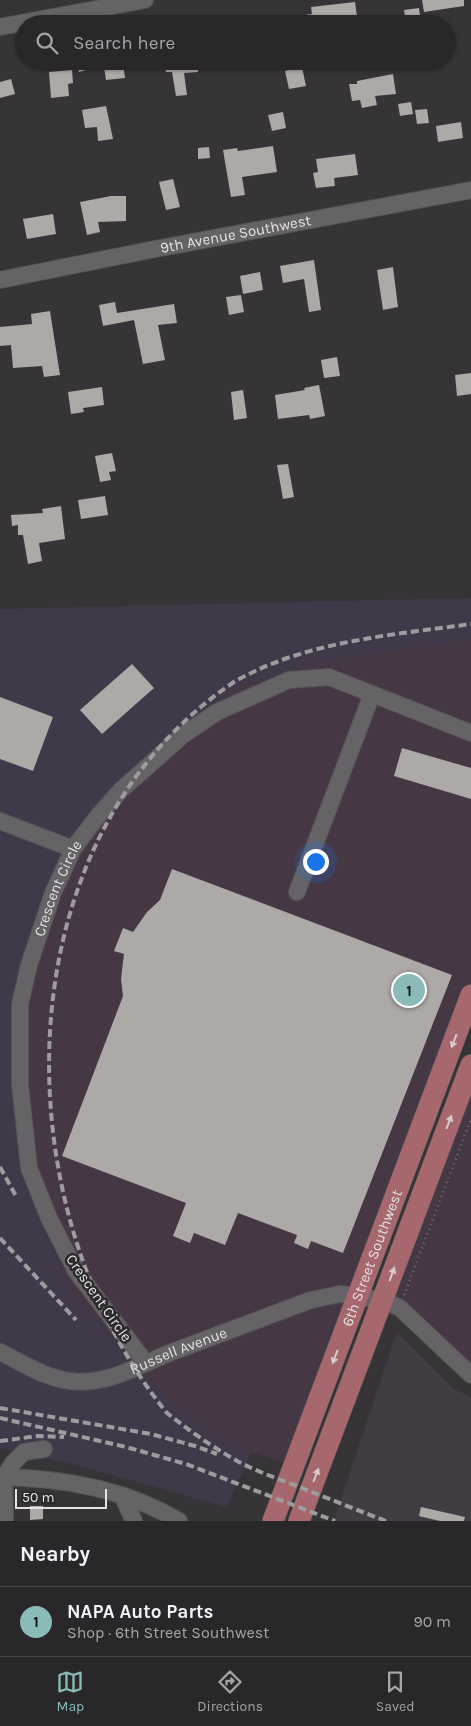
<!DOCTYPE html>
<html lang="en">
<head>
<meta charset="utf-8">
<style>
	:root { --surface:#292729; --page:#312f31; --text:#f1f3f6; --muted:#a5a5a8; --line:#454446; --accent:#8bbbb9 }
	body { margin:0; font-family:Karla,sans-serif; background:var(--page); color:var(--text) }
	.scale { position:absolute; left:15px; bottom:12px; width:92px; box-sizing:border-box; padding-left:5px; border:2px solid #e4e2e4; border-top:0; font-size:14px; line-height:18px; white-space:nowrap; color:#e4e2e4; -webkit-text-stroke:4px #2d2a2d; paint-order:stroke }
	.you { position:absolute; left:315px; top:861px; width:18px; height:18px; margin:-12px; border:4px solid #fff; border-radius:50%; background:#1a73e8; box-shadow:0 0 0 8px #1a73e833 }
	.badge { display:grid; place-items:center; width:32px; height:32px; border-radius:50%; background:var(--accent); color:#111; font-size:16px; font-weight:700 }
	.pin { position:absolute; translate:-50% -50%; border:2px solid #fff; box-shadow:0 1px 5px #0006 }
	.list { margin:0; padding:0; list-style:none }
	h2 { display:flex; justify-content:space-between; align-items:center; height:65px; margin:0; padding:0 20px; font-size:21px }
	h2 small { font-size:16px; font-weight:400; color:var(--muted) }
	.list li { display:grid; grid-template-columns:32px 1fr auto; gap:15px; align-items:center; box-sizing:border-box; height:70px; padding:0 20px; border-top:1px solid var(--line) }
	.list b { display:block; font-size:19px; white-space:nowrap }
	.list p { margin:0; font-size:16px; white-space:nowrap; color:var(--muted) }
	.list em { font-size:16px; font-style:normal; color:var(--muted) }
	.icon { flex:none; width:28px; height:28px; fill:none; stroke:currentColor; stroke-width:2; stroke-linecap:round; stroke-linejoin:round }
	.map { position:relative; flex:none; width:471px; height:1521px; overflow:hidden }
	.search { position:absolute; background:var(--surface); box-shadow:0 1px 4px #0004; left:15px; right:15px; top:15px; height:55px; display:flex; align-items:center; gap:12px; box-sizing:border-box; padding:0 18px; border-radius:28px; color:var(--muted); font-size:19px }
	.sheet { height:135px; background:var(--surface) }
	nav { display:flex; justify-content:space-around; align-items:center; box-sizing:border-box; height:70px; border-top:1px solid var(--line); background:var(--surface); font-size:14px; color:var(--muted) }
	nav a { display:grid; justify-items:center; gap:2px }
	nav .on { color:var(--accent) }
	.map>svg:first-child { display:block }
	.commercial { fill:#463745 }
	.industrial { fill:#413949 }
	.built { fill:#443c44 }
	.building { fill:#ada9a6 }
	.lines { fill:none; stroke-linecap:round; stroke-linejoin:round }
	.minor-casing { stroke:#555355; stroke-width:18 }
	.major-casing { stroke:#555355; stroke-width:22 }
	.path { stroke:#716f71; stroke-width:2.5; stroke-dasharray:1 4; stroke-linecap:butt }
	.minor { stroke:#666366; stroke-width:16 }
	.major { stroke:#a6686d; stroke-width:21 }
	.rail { stroke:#9e9c9e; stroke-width:4; stroke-dasharray:8 4; stroke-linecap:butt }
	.oneway { fill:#d8cacc }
	.labels { text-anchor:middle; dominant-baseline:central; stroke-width:5; stroke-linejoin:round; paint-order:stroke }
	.street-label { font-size:15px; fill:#e4e2e4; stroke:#2d2a2d }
</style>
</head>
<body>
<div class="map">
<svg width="471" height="1521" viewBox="0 0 471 1521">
	<rect width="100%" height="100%" fill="#373437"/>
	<!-- commercial -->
	<path class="commercial" d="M471 640V995L294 1465 251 1453 177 1408 69 1291 19 1152 12 1030 83 824 171 736 242 686 321 661Z
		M471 1067V1375L382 1300Z"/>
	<!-- industrial -->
	<path class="industrial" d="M471 598V640L321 661 242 686 171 736 83 824 12 1030 19 1152 69 1291 177 1408 251 1453 227 1507 76 1465 0 1448V609Z"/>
	<!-- built -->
	<path class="built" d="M397 1332 454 1389 471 1397V1521H334Z"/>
	<!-- building -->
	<path class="building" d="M422 0H464V6L424 12Z
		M355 2 358 24H348V21L332 24H284V18L312 14 311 7Z
		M419 8 421 23 406 24 404 10Z
		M77 61H87L89 69 79 72Z
		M165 61H198V72L184 73 187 95 176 96 172 72H166Z
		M123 64 125 78 106 80 104 66Z
		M302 67 306 86 289 89 285 71Z
		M72 70 73 83 68 84 69 96 51 98 49 72Z
		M393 74 396 94 375 96 377 105 362 108 360 100 352 101 349 84H357V81Z
		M11 79 15 94 0 98V82Z
		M411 102 413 114 400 116 398 104Z
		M106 106 113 139 98 141 97 127 85 128 82 110Z
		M427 109 429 123 417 124 415 110Z
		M283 112 286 128 272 131 268 115Z
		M461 122 463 138 438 142 436 126Z
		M273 146 277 172 242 177 245 195 231 197 223 150 237 148 238 151Z
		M209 147 210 158 198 159V148Z
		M355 154 358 175 334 178 335 186 316 188 313 173 318 172 316 159Z
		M173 179 180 207 166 210 159 182Z
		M111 196H126V221L98 222 100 232 87 235 80 202Z
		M53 214 56 234 27 239 23 219Z
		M314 260 321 310 309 312 304 279 283 283 280 266Z
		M393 267 398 307 383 310 377 270Z
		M260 272 263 290 243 294 240 276Z
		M241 295 244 312 229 315 226 297Z
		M115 302 117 313 174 304 177 323 158 325 165 360 143 364 134 320 103 326 99 305Z
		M50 311 60 375 44 377 42 366 13 368 11 345 0 346V327L32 324 31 314Z
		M337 357 340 376 324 378 321 360Z
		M471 373V394L457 396 455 375Z
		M319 385 325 416 310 419 309 415 278 419 275 395 305 390 304 388Z
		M102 387 104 405 83 408 84 412 71 414 68 392Z
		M243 390 247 418 234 420 231 392Z
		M112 453 116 471 109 472 111 480 100 482 95 456Z
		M288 464 294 497 283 499 277 465Z
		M105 496 108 515 81 519 78 500Z
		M61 506 65 539 39 543 42 561 28 564 23 535H18V525L12 526 11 515 43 513 42 509Z
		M132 664 154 688 102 734 80 710Z
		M0 697 53 717 33 771 0 759Z
		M402 748 471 768V799L394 776Z
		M172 869 452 975 343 1253 311 1241 308 1249 294 1243 297 1235 238 1213 225 1245 194 1233 190 1243 173 1236 186 1203 62 1156 123 996 121 979 124 954 114 951 123 928 133 932 147 912 160 900Z
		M30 1506H43V1519L30 1520Z
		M421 1507 465 1517 464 1521H440L419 1516Z"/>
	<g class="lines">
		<defs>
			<g id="minor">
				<path d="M0 27 145 0"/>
				<path id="s1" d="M0 280 150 250 471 190"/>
				<path d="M0 821 73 849"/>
				<path d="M297 892 372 694"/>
				<path id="s2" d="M0 1352C22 1363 45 1378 70 1381 107 1386 139 1365 172 1352 218 1335 265 1317 311 1300L340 1294 382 1300 400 1308 471 1375"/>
				<path id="s3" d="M145 1362 76 1271 49 1218 29 1168 20 1084V1004L29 965 53 893 73 849 98 816 121 790 183 735 217 712 289 680 329 677 471 733"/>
				<path d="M0 1477C62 1478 126 1489 179 1521"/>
				<path d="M122 1495 134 1521"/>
				<path d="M5 1521 4 1477 13 1463 24 1452 44 1449"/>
			</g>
			<g id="major">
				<path id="s4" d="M273 1521 471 995"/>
				<path d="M299 1521 471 1065"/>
			</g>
		</defs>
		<!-- minor casing -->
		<use href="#minor" class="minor-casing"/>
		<!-- major casing -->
		<use href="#major" class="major-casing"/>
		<!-- path -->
		<path class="path" d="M404 1295 471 1119"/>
		<!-- minor -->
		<use href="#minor" class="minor"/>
		<!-- major -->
		<use href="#major" class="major"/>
		<!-- rail -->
		<path class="rail" d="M0 1167 17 1198
			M0 1238 76 1320
			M0 1408 151 1434 195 1446 217 1454
			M0 1418 126 1447 186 1464 335 1521
			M0 1441 38 1436 64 1437
			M386 1521C357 1510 327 1498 297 1486 278 1479 259 1472 241 1463 215 1449 190 1431 167 1413 0 1208 0 839 234 682 305 641 392 635 471 624"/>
	</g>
	<!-- one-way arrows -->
	<defs><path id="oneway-solid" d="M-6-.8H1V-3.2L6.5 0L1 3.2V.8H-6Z" transform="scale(1.25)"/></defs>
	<g class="oneway">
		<use href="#oneway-solid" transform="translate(454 1041) rotate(111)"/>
		<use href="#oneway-solid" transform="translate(449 1122) rotate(-69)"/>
		<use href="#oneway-solid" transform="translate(392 1274) rotate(-70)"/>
		<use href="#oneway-solid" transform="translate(335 1357) rotate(111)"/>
		<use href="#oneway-solid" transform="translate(316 1475) rotate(-69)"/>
	</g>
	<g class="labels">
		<!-- street labels -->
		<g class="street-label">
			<text stroke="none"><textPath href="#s1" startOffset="240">9th Avenue Southwest</textPath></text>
			<text stroke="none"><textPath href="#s3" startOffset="514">Crescent Circle</textPath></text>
			<text stroke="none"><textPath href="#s4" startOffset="281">6th Street Southwest</textPath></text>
			<text transform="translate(99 1298) rotate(55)">Crescent Circle</text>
			<text stroke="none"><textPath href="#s2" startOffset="190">Russell Avenue</textPath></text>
		</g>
	</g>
</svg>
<div class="scale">50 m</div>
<div class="you"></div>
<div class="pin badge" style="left:409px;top:990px">1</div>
<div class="search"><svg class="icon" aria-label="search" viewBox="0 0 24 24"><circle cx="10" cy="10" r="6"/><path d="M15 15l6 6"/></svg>Search here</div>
</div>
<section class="sheet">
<h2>Nearby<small></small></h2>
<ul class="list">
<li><span class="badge">1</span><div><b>NAPA Auto Parts</b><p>Shop · 6th Street Southwest</p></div><em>90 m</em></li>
</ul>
</section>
<nav>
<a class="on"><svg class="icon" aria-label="map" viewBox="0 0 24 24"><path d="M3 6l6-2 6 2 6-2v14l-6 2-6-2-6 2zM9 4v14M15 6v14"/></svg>Map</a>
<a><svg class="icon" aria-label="directions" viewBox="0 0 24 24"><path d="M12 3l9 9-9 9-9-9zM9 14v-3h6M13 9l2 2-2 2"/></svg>Directions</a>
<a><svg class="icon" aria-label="saved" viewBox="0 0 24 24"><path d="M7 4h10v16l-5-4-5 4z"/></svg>Saved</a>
</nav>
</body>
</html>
